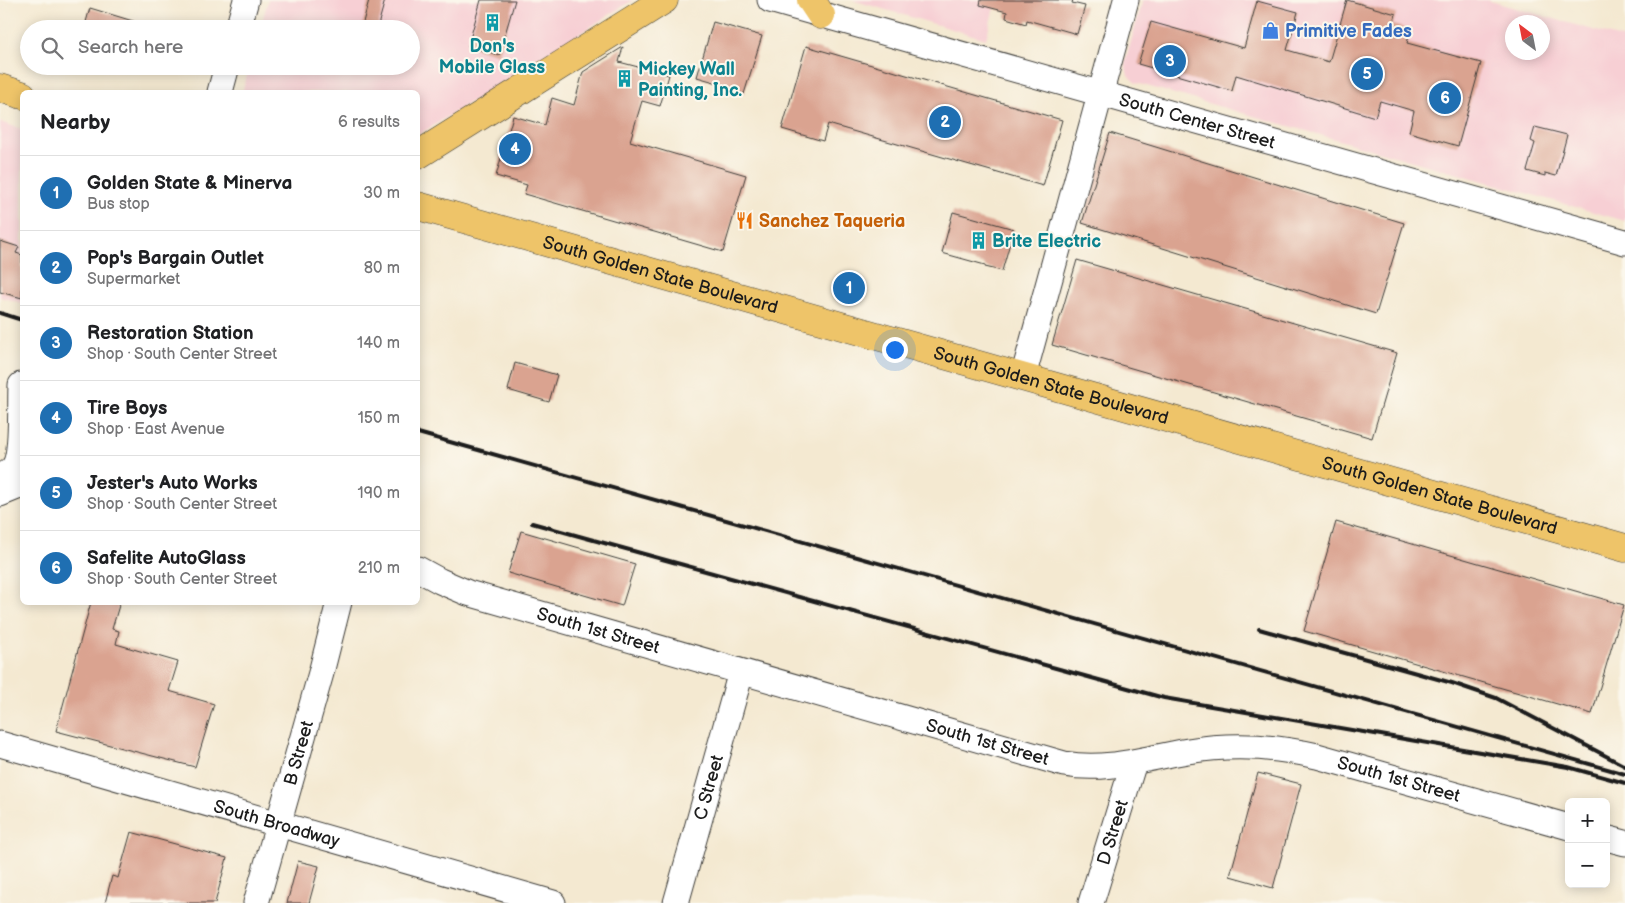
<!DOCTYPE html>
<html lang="en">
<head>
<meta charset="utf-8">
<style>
	:root { --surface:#fff; --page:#f2f2f2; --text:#202124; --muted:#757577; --line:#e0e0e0; --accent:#1f6fb2 }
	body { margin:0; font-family:"Balsamiq Sans",sans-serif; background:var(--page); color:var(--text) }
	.controls { position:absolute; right:15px; bottom:15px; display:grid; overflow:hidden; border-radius:8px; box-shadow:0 2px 12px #0003 }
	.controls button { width:45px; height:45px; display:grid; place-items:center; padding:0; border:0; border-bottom:1px solid var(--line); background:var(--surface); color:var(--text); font:25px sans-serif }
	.compass { position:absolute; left:1505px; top:15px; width:45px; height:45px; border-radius:50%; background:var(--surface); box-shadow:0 2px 12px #0003; rotate:328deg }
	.you { position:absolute; left:894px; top:349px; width:18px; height:18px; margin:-12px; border:4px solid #fff; border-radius:50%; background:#1a73e8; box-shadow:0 0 0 8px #1a73e833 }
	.badge { display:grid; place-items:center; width:32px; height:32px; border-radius:50%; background:var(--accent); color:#fff; font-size:16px; font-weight:700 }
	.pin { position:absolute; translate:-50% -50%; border:2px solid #fff; box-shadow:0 1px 5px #0006 }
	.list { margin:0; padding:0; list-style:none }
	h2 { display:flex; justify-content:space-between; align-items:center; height:65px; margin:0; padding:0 20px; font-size:21px }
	h2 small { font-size:16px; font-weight:400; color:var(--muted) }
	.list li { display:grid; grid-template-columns:32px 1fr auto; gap:15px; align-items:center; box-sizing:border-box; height:75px; padding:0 20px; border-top:1px solid var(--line) }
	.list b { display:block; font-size:19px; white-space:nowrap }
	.list p { margin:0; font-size:16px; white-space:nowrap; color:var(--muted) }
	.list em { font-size:16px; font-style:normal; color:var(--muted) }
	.icon { flex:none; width:28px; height:28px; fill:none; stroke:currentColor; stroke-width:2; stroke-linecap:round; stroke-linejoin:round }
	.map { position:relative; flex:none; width:1625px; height:903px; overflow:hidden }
	.search { position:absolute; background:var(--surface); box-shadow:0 2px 12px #0003; left:20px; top:20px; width:400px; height:55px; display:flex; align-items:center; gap:12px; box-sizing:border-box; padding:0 18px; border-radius:28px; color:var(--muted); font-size:19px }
	.panel { position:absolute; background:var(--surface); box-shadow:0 2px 12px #0003; left:20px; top:90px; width:400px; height:515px; border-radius:8px }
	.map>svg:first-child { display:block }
	.built { fill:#f7cfd4; fill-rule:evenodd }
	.building { fill:#daa390 }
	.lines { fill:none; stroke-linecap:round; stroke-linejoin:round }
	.minor-casing { stroke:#3c3b37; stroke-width:27 }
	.major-casing { stroke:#3c3b37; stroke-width:29 }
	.minor { stroke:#fff; stroke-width:25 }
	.major { stroke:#eec469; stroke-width:28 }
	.rail { stroke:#1c1c1c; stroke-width:4 }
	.labels { text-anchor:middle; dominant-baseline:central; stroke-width:4; stroke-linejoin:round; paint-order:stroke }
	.shop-label { font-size:18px; font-weight:bold; fill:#366cbe; stroke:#fbf7ec; text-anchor:start }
	.culture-label { font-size:18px; font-weight:bold; fill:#0d838f; stroke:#fbf7ec; text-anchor:start }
	.street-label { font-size:18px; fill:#1c1c1c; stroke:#fbf7ec }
	.food-label { font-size:18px; font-weight:bold; fill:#c56008; stroke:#fbf7ec; text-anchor:start }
</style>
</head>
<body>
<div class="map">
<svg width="1625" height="903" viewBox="0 0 1625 903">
	<rect width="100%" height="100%" fill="#fbf7ec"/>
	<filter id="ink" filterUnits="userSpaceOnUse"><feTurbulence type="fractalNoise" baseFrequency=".02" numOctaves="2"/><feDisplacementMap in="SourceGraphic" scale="10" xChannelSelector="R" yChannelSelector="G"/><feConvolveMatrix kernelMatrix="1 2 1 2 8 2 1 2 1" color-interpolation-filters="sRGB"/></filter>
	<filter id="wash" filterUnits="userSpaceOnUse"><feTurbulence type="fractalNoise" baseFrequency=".0096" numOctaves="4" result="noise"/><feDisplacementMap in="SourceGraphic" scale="20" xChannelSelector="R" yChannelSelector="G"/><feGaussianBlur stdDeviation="1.12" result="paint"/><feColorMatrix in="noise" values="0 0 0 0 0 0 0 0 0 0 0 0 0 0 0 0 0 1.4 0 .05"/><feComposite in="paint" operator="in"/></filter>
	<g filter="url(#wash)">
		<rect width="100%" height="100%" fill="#f4e9d1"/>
		<!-- built -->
		<path class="built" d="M268 0H633L418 135V92H242L250 66H411V29H260Z
			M852 0H996L986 39Z
			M1143 0H1487L1625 39V221L1136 83 1128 76 1125 62ZM1512 22H1542V52H1512Z
			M0 122 22 129V303L0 297Z"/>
		<g id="blocks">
			<!-- building -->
			<path class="building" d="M369 0H385L377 29 362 26Z
				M481 0H515L499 55 468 46Z
				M981 0H1073L1072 3 1085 6 1077 34 1027 20 1026 24 1006 18 1007 12 980 5Z
				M1347 0 1396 14 1393 25 1411 30 1407 43 1481 63 1458 146 1409 132 1414 111 1380 101 1375 117 1236 75 1232 91 1138 64 1151 22 1244 48 1257 1 1298 12 1287 50 1329 62Z
				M90 8 146 25V29H84Z
				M713 22 762 36 744 94 724 89 725 85 697 77Z
				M806 46 1062 120 1043 186 828 124 823 141 782 129Z
				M623 47 619 62 669 75 660 106 642 101 630 141 746 175 723 252 524 194 527 185 496 176 513 116 545 125 552 98 574 105 583 72Z
				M1535 127 1567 135 1556 176 1545 173V176L1527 171 1535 143 1531 141Z
				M1110 133 1404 223 1376 314 1082 223Z
				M953 212 1014 229 1002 271 985 267V265L942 253Z
				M0 241 19 247 16 253 22 255V298L0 292Z
				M1077 260 1397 353 1372 438 1052 345Z
				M515 363 557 375 549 402 508 390Z
				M1336 522 1624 605 1592 714 1304 631Z
				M521 531 635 564 622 606 508 573Z
				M91 602H120L112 629 119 631 116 644 178 662 169 691 214 704 195 767 56 731Z
				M1258 773 1301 784 1273 888 1230 876Z
				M131 832 227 858 215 903H105L112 876 118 878Z
				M298 861 319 866 309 903H287Z"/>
		</g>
	</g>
	<g filter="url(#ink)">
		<use href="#blocks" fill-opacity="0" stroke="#3c3b37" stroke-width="1"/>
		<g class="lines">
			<defs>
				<g id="minor">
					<path id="s1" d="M770 0 1625 242"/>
					<path d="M238 29 246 0"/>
					<path d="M220 92 227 66"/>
					<path d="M1023 377 1126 0"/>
					<path d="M0 477C5 474 10 472 13 468 23 456 20 403 21 385"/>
					<path d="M0 494 22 485"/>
					<path id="s2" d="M418 569 440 581 468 593 1064 764C1107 772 1146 758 1188 751 1231 744 1274 746 1317 756L1569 827"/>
					<path id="s3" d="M0 744 553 903"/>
					<path d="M1606 838 1625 843"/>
					<path id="s4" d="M256 903 321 673 339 602"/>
					<path id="s5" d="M676 903 741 672"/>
					<path id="s6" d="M1091 903 1134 762"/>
				</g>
				<g id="major">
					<path d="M811 0 821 15"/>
					<path d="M0 88 22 95"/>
					<path d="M418 155 664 0"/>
					<path id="s7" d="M418 206 1625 548"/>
				</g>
			</defs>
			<!-- minor casing -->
			<use href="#minor" class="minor-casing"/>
			<!-- major casing -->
			<use href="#major" class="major-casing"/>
			<!-- minor -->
			<use href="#minor" class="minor"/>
			<!-- major -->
			<use href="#major" class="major"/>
			<!-- rail -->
			<path class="rail" d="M0 313 22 320
				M418 433 1625 774
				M532 523 1164 698 1568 767 1625 783
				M1259 629 1452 683 1496 698 1625 766"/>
		</g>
	</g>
	<!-- icons -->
	<defs>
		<symbol id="building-bare" viewBox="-9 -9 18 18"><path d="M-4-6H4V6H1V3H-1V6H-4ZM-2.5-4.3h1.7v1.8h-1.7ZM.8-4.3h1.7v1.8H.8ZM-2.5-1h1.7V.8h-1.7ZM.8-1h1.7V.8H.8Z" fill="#0f9aa8" stroke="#fbf7ec" stroke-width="2.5" paint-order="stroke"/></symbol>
		<symbol id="shop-bare" viewBox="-9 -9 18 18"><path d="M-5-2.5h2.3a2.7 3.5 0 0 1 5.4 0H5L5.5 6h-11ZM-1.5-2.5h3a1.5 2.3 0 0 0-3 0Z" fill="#3f7fe0" stroke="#fbf7ec" stroke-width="2.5" paint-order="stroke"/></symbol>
		<symbol id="restaurant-bare" viewBox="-9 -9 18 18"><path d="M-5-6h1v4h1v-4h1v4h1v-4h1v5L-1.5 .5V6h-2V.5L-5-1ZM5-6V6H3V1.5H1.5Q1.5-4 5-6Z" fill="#e8710a" stroke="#fbf7ec" stroke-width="2.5" paint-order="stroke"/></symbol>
	</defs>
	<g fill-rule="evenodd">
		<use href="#building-bare" x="480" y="10" width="25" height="25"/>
		<use href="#shop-bare" x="1258" y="18" width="25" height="25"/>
		<use href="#building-bare" x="612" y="66" width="25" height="25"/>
		<use href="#restaurant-bare" x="732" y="208" width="25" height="25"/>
		<use href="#building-bare" x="966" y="228" width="25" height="25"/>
	</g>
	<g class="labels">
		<!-- shop labels -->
		<g class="shop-label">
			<text x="1285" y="31">Primitive Fades</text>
		</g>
		<!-- culture labels -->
		<g class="culture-label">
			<text x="492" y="46" text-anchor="middle">Don's<tspan x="492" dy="21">Mobile Glass</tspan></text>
			<text x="638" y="69">Mickey Wall<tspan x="638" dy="21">Painting, Inc.</tspan></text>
			<text x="992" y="241">Brite Electric</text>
		</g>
		<!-- street labels -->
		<g class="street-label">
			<text stroke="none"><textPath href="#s1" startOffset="444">South Center Street</textPath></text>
			<text stroke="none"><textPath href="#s7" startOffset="252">South Golden State Boulevard</textPath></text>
			<text stroke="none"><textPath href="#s7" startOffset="658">South Golden State Boulevard</textPath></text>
			<text stroke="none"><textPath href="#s7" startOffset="1062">South Golden State Boulevard</textPath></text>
			<text stroke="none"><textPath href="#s2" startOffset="191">South 1st Street</textPath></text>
			<text stroke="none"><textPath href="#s2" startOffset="596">South 1st Street</textPath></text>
			<text stroke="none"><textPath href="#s4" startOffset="156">B Street</textPath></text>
			<text stroke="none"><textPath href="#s2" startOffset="1016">South 1st Street</textPath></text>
			<text stroke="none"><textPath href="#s5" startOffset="120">C Street</textPath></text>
			<text stroke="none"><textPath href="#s3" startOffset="288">South Broadway</textPath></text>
			<text stroke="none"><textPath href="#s6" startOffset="74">D Street</textPath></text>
		</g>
		<!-- food labels -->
		<g class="food-label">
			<text x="759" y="221">Sanchez Taqueria</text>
		</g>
	</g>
</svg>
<div class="controls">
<button>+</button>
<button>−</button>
</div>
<svg class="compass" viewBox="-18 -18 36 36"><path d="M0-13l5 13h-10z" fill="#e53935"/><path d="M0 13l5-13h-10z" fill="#757577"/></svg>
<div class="you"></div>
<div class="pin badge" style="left:849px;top:288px">1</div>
<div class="pin badge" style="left:945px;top:122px">2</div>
<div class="pin badge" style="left:1170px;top:61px">3</div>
<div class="pin badge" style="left:515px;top:149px">4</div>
<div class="pin badge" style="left:1367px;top:74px">5</div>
<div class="pin badge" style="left:1445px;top:98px">6</div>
<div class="search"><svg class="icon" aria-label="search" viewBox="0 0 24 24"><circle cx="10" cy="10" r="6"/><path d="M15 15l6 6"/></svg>Search here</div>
<section class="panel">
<h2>Nearby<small>6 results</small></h2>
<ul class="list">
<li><span class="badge">1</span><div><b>Golden State &amp; Minerva</b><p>Bus stop</p></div><em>30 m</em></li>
<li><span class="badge">2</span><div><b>Pop's Bargain Outlet</b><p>Supermarket</p></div><em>80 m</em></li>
<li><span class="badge">3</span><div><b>Restoration Station</b><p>Shop · South Center Street</p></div><em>140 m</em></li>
<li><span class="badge">4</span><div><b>Tire Boys</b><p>Shop · East Avenue</p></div><em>150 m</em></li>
<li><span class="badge">5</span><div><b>Jester's Auto Works</b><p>Shop · South Center Street</p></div><em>190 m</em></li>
<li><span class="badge">6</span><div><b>Safelite AutoGlass</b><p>Shop · South Center Street</p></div><em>210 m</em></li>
</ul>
</section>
</div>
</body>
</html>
